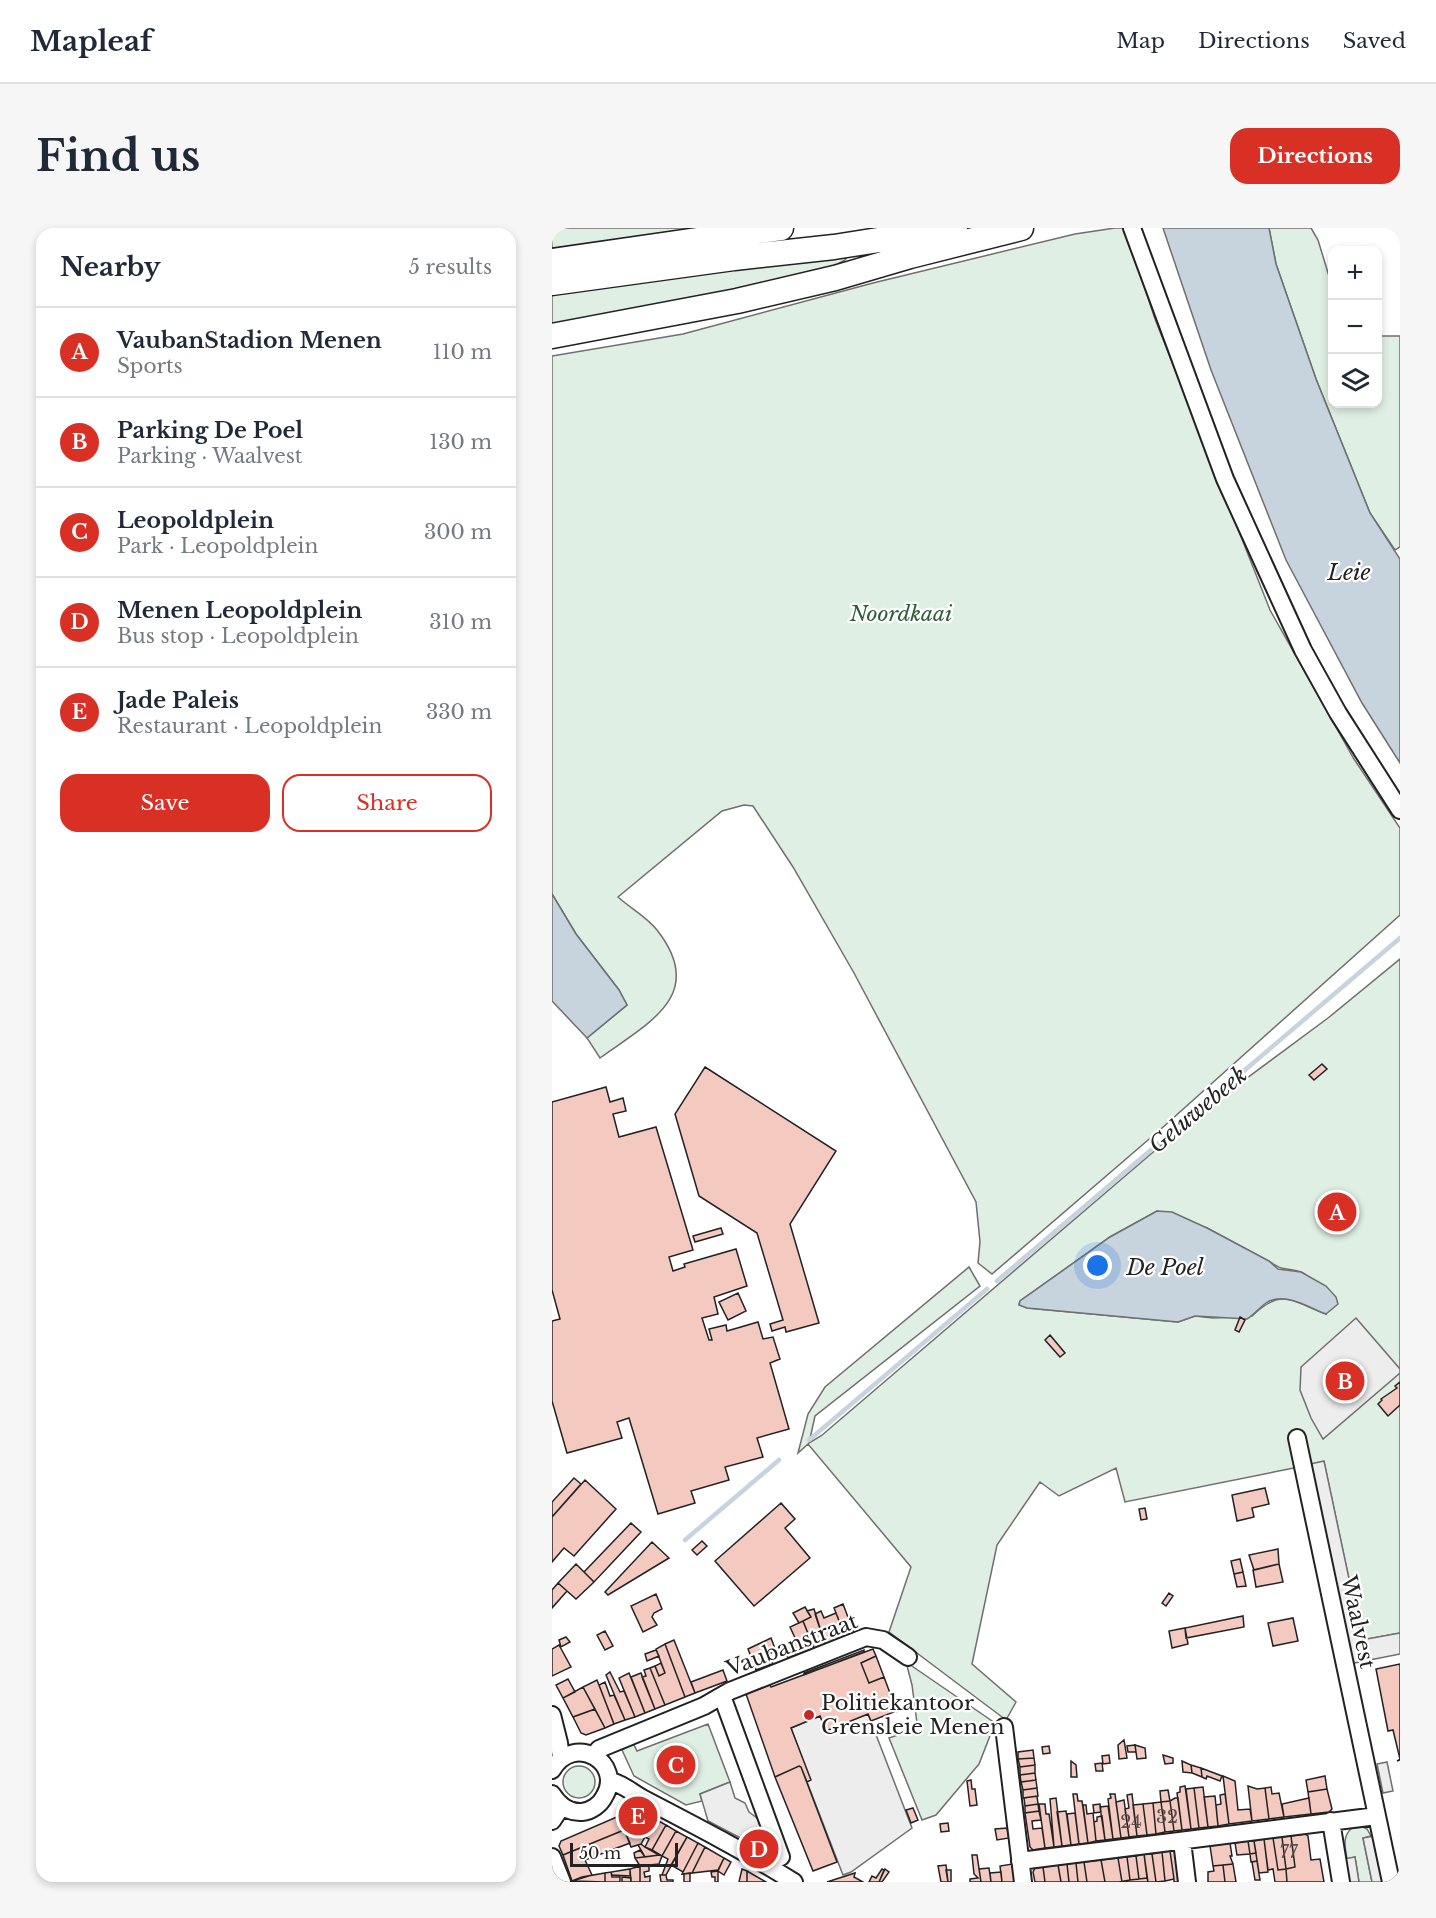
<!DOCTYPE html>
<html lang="en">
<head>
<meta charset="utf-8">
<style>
	:root { --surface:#fff; --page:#f6f6f7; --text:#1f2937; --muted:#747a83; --line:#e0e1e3; --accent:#d93025 }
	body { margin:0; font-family:"Libre Baskerville",serif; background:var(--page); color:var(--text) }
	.controls { position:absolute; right:18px; top:18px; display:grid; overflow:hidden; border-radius:12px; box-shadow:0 3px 9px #0003 }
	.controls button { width:54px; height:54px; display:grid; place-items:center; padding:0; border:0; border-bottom:2px solid var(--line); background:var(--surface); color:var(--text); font:30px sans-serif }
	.scale { position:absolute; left:18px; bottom:15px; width:108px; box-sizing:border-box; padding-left:6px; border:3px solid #222; border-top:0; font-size:16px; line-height:21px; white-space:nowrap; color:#222; -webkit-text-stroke:4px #fff; paint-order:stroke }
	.you { position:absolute; left:546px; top:1038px; width:21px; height:21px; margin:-15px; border:4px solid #fff; border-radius:50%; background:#1a73e8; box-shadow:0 0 0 9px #1a73e833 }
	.badge { display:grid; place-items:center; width:39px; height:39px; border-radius:50%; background:var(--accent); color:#fff; font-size:20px; font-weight:700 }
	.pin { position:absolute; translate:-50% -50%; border:3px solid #fff; box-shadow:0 2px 6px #0006 }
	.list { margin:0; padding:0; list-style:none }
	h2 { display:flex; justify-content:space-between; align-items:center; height:78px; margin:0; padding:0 24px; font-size:26px }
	h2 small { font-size:20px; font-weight:400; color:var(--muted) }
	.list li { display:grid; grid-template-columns:39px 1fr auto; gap:18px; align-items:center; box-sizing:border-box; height:90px; padding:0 24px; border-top:2px solid var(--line) }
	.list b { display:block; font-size:22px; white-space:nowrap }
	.list p { margin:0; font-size:20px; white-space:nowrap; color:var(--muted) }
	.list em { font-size:20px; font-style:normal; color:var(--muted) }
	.actions { display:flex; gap:12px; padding:18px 24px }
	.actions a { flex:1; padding:14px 0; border:2px solid var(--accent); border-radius:18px; text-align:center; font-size:21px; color:var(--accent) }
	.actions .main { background:var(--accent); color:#fff }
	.icon { flex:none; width:33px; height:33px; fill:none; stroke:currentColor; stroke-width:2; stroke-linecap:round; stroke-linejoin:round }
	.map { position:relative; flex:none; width:848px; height:1654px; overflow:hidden; border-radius:18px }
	header { display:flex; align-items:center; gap:36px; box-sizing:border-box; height:84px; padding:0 30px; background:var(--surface); border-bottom:2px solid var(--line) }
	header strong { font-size:28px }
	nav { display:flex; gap:33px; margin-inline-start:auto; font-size:21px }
	.intro { display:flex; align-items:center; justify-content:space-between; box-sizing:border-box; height:144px; padding:0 36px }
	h1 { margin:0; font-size:42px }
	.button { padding:15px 27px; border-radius:18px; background:var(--accent); color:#fff; font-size:21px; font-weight:700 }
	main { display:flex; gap:36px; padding:0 36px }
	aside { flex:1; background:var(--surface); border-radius:18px; box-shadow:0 3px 9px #0003 }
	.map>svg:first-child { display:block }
	.green { fill:#e0efe3; stroke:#6f6f6f; stroke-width:1.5; fill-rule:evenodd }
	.parking { fill:#ededed; stroke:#6f6f6f; stroke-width:1.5 }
	.water { fill:#c7d3dd; stroke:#6f6f6f; stroke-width:1.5 }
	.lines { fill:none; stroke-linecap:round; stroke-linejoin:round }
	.stream { stroke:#c7d3dd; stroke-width:4.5 }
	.building { fill:#f3c9c0; stroke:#222; stroke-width:1.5 }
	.minor-casing { stroke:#222; stroke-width:20 }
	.highway-casing { stroke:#222; stroke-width:27 }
	.minor { stroke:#fff; stroke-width:16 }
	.highway { stroke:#fff; stroke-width:24 }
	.poi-dot { fill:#c62828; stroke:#fff; stroke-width:2 }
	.labels { text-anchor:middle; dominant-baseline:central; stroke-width:4.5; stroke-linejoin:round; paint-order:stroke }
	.number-label { font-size:18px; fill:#564c4a }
	.park-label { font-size:21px; font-style:italic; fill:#2f5e38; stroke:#fff }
	.street-label { font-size:21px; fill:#222; stroke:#fff }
	.poi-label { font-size:21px; fill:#222; stroke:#fff; text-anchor:start }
	.water-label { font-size:22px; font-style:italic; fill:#222; stroke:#fff }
</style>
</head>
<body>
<header>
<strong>Mapleaf</strong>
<nav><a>Map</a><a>Directions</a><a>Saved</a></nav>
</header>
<div class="intro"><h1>Find us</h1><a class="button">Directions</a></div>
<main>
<aside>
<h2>Nearby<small>5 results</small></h2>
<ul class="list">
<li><span class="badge">A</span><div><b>VaubanStadion Menen</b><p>Sports</p></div><em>110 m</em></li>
<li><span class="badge">B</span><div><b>Parking De Poel</b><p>Parking · Waalvest</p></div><em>130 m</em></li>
<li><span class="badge">C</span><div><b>Leopoldplein</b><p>Park · Leopoldplein</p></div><em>300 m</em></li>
<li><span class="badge">D</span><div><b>Menen Leopoldplein</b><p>Bus stop · Leopoldplein</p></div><em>310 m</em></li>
<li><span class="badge">E</span><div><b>Jade Paleis</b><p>Restaurant · Leopoldplein</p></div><em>330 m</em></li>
</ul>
<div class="actions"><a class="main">Save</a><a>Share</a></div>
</aside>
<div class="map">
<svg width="848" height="1654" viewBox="0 0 848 1654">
	<rect width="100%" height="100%" fill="#fff"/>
	<!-- green -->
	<path class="green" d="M0 0H160L0 23Z
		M563 0H573L603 91 718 382 802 531 848 600V687L610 900 440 1046 426 1035 428 1014 424 974 302 745 241 639 201 578 192 577 170 583 66 669C78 680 95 689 105 702 156 767 96 795 48 830L35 810 75 777 67 762 24 706 0 666V128L131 106 321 55 523 6Z
		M717 0H759L766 12 780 58V176H826V108H848V319L843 322 818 285 764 151 724 36Z
		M300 22 293 32 282 38 194 61 0 98V66Z
		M848 731V1405L810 1412 772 1234 573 1274 564 1240 507 1268 488 1254 445 1317 420 1436 464 1474 454 1492 337 1404 359 1339 256 1216 246 1225 256 1186 273 1159 417 1039 428 1058 263 1188 257 1215 269 1208 641 890 776 790ZM605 983 655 1000 717 1033C730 1044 736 1039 749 1044 764 1050 769 1072 774 1086 739 1073 730 1059 700 1088L661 1090 643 1088 626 1094 475 1080 467 1076 468 1073 558 1009Z
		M354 1434 443 1495 427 1536 384 1587 370 1592 337 1510 357 1503 365 1495 360 1457Z
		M156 1496 178 1554 148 1566 150 1573 134 1577 82 1548 70 1522 81 1515 85 1523Z
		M11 1554a16 16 0 1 1 32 0a16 16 0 1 1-32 0Z
		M811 1599 815 1601 819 1608 811 1610 820 1654H807L803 1629 795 1631C793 1619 790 1608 800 1600Z"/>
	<!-- parking -->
	<path class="parking" d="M804 1090 848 1141V1145L771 1211 759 1190 748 1162 749 1139Z
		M772 1233 810 1412 848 1405V1426L792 1437 749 1238Z
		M316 1486 360 1600 299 1644 291 1647 255 1554 258 1552 239 1500 268 1488Z
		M835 1534 841 1563 831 1565 825 1536Z
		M178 1554 183 1570 193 1575 197 1584 209 1593 215 1608 198 1615 156 1593 148 1566Z
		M822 1608 832 1654H820L811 1610Z
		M803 1629 807 1654H795L791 1631Z"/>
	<!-- water -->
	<path class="water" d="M611 0H717L724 36 764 151 818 285 848 331V535L810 475 734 332 659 142Z
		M0 666 24 706 67 762 75 777 35 810 0 773Z
		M605 983 620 984 655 1000 717 1033 726 1041 749 1044 774 1058 784 1069 786 1076 774 1086C756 1079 732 1063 714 1075 707 1080 702 1087 695 1091L643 1088 626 1094 475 1080 467 1077 468 1073 558 1009Z"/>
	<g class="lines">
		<!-- stream -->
		<path class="stream" d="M445 1053 848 710
			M257 1212 435 1061
			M133 1312 227 1232"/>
	</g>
	<!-- building -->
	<path class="building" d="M770 836 775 841 762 852 757 847Z
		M153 839 284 923 238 996 267 1095 234 1104 233 1099 220 1103 218 1096 231 1092 205 1005 147 968 123 886Z
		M54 859 58 874 71 870 74 883 61 886 67 909 104 899 141 1022 117 1029 121 1043 133 1039 132 1036 184 1021 195 1058 162 1069 166 1086 150 1090 157 1112H160L157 1101 174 1097 175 1103 206 1094 211 1111 221 1109 228 1131 218 1135 237 1201 205 1210 211 1229 173 1239 177 1252 139 1263 143 1275 106 1286 77 1190 65 1194 70 1210 15 1225 0 1173V1093L8 1091 0 1062V874Z
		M169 1000 171 1006 143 1014 141 1008Z
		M186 1065 194 1083 176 1092 167 1074Z
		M688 1089 693 1092 687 1104 683 1102Z
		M498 1107 513 1125 508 1129 493 1112Z
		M848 1154V1177L836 1188 826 1176 830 1172 829 1171 845 1160 843 1158Z
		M22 1250 29 1256 0 1289V1274Z
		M33 1252 64 1281 22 1328 12 1320 0 1334V1289Z
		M713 1260 717 1276 700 1280 702 1289 685 1293 680 1267Z
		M229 1275 243 1291 233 1300 258 1330 202 1378 163 1333Z
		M593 1280 595 1291 589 1292 587 1281Z
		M79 1295 89 1304 42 1354 32 1344Z
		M150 1313 155 1318 145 1327 140 1322Z
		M100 1314 117 1330 56 1367 53 1364Z
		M726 1321 727 1336 702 1342 697 1327Z
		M688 1331 691 1344 682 1346 679 1333Z
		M24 1336 42 1354 24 1371 6 1355Z
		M727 1336 731 1354 704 1359 701 1342Z
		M691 1344 694 1358 685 1359 682 1346Z
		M6 1355 15 1363 0 1380V1362Z
		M617 1365 621 1368 614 1378 610 1375Z
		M104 1366 110 1381 102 1385 100 1389 105 1397 91 1404 79 1378Z
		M291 1376 302 1405 293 1408 282 1380Z
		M253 1379 259 1389 247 1395 241 1385Z
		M262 1381 273 1416 262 1420 251 1393 259 1389 255 1383Z
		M269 1383 272 1390 284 1385 293 1408 273 1416 263 1386Z
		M691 1388 692 1399 634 1410 633 1400Z
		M741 1390 746 1413 721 1418 716 1395Z
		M251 1393 262 1420 244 1427 239 1414 244 1412 238 1399Z
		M633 1400 636 1416 620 1420 617 1403Z
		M53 1403 61 1418 53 1422 45 1407Z
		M14 1409 18 1414 9 1419 7 1412Z
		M219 1410 224 1423 214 1427 218 1437 204 1442 196 1421Z
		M122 1412 143 1465 133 1469 113 1416Z
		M239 1414 244 1427 236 1430 231 1417Z
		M113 1416 133 1469 113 1477 98 1440 103 1438 107 1448 113 1445 104 1421Z
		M7 1417 19 1439 0 1448V1421Z
		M321 1421 324 1428 309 1435 317 1455 332 1449 345 1484 343 1482 342 1484 319 1493 316 1486 274 1503 268 1488 239 1500 259 1552 255 1554 249 1539 247 1538 223 1549 194 1466 218 1457 219 1459Z
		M104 1422 107 1428 95 1433 93 1426Z
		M312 1422V1424L252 1447V1445Z
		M217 1425 221 1436 218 1437 214 1427Z
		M324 1428 332 1449 317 1455 309 1435Z
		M109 1435 113 1445 107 1448 103 1438Z
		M848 1436V1532L845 1533 848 1531 841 1502 836 1503 824 1441Z
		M98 1440 113 1477 103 1481 90 1449 94 1448 92 1442Z
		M171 1442 175 1453 143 1465 139 1454Z
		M58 1444 68 1464 72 1463 83 1489 73 1492 54 1447Z
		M77 1445 93 1485 83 1489 67 1450Z
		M89 1445 103 1481 93 1485 79 1449Z
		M16 1451 23 1464 11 1470 4 1457Z
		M45 1452 62 1496 53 1500 31 1459Z
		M53 1454 58 1468 62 1467 73 1492 62 1496 47 1457Z
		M31 1459 43 1481 21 1489 11 1470Z
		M43 1481 53 1500 34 1507 29 1505 21 1489Z
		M572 1512 575 1530 567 1531 566 1517Z
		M583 1517 584 1524H576L575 1518Z
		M583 1517 593 1520 594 1530 585 1531Z
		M497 1518 498 1525 491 1526 490 1519Z
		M481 1522 482 1530 466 1531V1524Z
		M557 1527 558 1535 551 1536 550 1528Z
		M611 1527 621 1530V1535L613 1536Z
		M482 1530 483 1537 468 1539 466 1531Z
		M519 1533 524 1537 525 1549H519Z
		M630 1533 639 1537 640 1545 631 1544Z
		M550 1535 551 1543H544L543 1536Z
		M483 1537V1545L468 1547V1539Z
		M639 1537 649 1540 650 1549 640 1545Z
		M247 1538 249 1539 285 1634 261 1643 223 1549Z
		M649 1540 670 1548 668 1553 655 1548 654 1551 650 1549Z
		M483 1545 484 1552 469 1554 468 1547Z
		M671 1548 683 1553 686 1582 698 1581 700 1593 677 1596Z
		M773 1548 775 1561 756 1564 754 1552Z
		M419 1552 420 1561H423L425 1577 418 1578 415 1553Z
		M484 1552 485 1560 471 1562 469 1554Z
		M633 1558 639 1601 630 1602 625 1565 628 1564V1559Z
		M696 1558 705 1561 713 1560 717 1591 700 1593Z
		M651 1559 656 1599 647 1600 642 1560Z
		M719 1559 720 1566 727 1565 732 1589 717 1591 713 1560Z
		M485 1560 486 1568 471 1570V1562Z
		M642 1560 647 1600 639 1601 634 1561Z
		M775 1561 780 1581 777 1584 759 1586 756 1564Z
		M616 1562 618 1573 609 1574 608 1563Z
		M521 1566H525L526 1573H530L536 1615 527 1616Z
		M558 1566H563L569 1610 561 1611 556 1571 559 1570Z
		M580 1566 585 1608 577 1609 573 1581 577 1580 575 1567Z
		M673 1566 677 1596 666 1598 664 1577 669 1576 668 1567Z
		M485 1568 486 1576 473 1578 472 1570Z
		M663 1568 666 1598 656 1599 652 1569Z
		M504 1570 510 1618 502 1619 498 1571Z
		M623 1570H626L630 1602 622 1603 618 1573Z
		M757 1570 759 1586 732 1589 730 1576Z
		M572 1572 577 1609 569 1610 564 1574Z
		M618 1573 622 1603 613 1604 609 1574Z
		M609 1574 613 1604 604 1606 601 1575Z
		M601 1575 604 1606 595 1607 591 1576Z
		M486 1576 487 1583 473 1585V1578Z
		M487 1576H493L494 1586H497L502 1619 493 1620Z
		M548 1576 549 1584 542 1585 541 1577Z
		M591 1576 595 1607 585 1608 581 1577Z
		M531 1577H534L535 1586 541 1585 544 1613 536 1615Z
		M556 1578 561 1611 553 1612 548 1579Z
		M361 1580 366 1592 359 1595 354 1582Z
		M85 1582 103 1591 89 1616 79 1619 67 1588Z
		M487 1583 489 1592 480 1593 481 1601 490 1600 493 1620 481 1622 478 1619 473 1585Z
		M514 1583 519 1617 510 1618 505 1584Z
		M523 1585 527 1616 519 1617 515 1586Z
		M67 1588 72 1602 11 1627 7 1618 9 1613Z
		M550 1588 553 1612 544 1613 542 1594 545 1593V1589Z
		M103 1591 114 1597 100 1622 93 1619 97 1611 93 1609Z
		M396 1595 397 1603 389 1604 388 1596Z
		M114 1597 124 1603 110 1628 100 1622Z
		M455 1600 457 1610 445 1612 443 1601Z
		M72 1602 78 1615 33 1632 40 1647 20 1653 11 1627Z
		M124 1603 135 1609 114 1647H110L116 1631 110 1628Z
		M753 1606 756 1608 759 1632 768 1631 772 1654H735L734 1641 743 1639 739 1608Z
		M739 1608 743 1639 734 1641 730 1609Z
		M135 1609 146 1615 131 1644 119 1637Z
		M730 1609 734 1641 726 1642 721 1610Z
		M721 1610 726 1642 734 1641 735 1654H723L721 1641 716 1642 712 1611Z
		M712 1611 716 1644 707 1645 702 1613Z
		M696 1613 698 1626 685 1627 683 1615Z
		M696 1613H702L704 1625 698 1626Z
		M146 1615 153 1619 140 1645 130 1646Z
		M678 1615 680 1628H678L681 1636 661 1638 658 1618Z
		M89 1616 93 1619 107 1627 93 1629 86 1617Z
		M153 1619 172 1630 166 1642 140 1645Z
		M88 1622 93 1629 83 1630 82 1625Z
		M627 1622 631 1654H622V1651L618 1623Z
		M618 1623 622 1651 613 1653 610 1624Z
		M610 1624 613 1653 604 1654 600 1626Z
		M704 1625 705 1633 699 1634 698 1626Z
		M592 1626 595 1650 587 1651 584 1628Z
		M592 1626H600L604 1654H596Z
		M107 1627 110 1628 107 1636 88 1638 83 1630Z
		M420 1627H425L429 1654H418V1651L426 1650 422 1646Z
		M584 1628 587 1651 578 1652 575 1629Z
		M575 1629 578 1652 570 1654 566 1630Z
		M172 1630 179 1634 172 1647 166 1643Z
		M566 1630 570 1654H553L549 1632Z
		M549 1632 553 1654H535L532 1634Z
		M705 1633 708 1652H703L700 1634Z
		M532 1634 535 1654H526L524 1635Z
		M524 1635 526 1654H517L515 1636Z
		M460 1636 463 1654H450L448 1638Z
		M515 1636 517 1654H509L506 1637Z
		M681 1636 684 1654H673L671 1637Z
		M97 1637V1643L92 1644 93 1649 98 1648V1654H88V1638Z
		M394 1637 396 1654H389L386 1638Z
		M506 1637 509 1654H493L491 1639Z
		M671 1637 673 1654H656V1644L662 1643 661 1638Z
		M88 1638V1654H79L78 1641Z
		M491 1639 493 1654H483L481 1644 483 1640Z
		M437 1640 439 1654H429L427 1641Z
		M78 1641V1648L60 1647 59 1644Z
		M190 1641 195 1643V1654H187Z
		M330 1641 332 1642 327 1654H317L320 1648 324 1650Z
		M333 1641 337 1644 330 1654H327Z
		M394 1642H399V1654H396Z
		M166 1643V1654H163V1649H160L159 1644Z
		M195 1643 214 1654H195Z
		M59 1644 60 1649H68V1654H53V1645Z
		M449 1644 450 1654H439L438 1645Z
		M53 1645V1654L20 1653 30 1649Z
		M138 1645V1654H132V1646Z
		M303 1645 302 1649 311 1654H275Z
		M108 1647H114L115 1652H121V1654H109Z
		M70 1649 79 1650V1654H70Z
		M595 1650 596 1654H567L578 1652Z"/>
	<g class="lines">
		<defs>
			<path id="minor" d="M580 0 673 251 751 422 786 485 848 582
				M745 1210 839 1654
				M170 1468 229 1629
				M0 1487 7 1515 9 1530
				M452 1499 471 1654
				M41 1528 47 1521 152 1478 178 1463 314 1409 331 1412 356 1429
				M0 1542C22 1504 73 1535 52 1569 48 1577 39 1583 30 1584 16 1585 7 1577 0 1566
				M57 1553C71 1555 81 1566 94 1572 144 1598 194 1624 242 1654
				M0 1593 10 1578
				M779 1593 789 1654
				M630 1613 635 1654
				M0 1629 10 1654
				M468 1633 825 1588"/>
			<path id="highway" d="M0 33 229 0
				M0 55 182 30 282 19 403 0
				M0 108 185 73 283 50 358 28 469 0"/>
		</defs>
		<!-- minor casing -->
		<use href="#minor" class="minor-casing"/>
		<!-- highway casing -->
		<use href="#highway" class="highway-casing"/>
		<!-- minor -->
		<use href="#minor" class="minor"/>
		<!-- highway -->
		<use href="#highway" class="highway"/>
	</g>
	<!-- markers -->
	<circle class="poi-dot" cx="257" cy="1487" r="6"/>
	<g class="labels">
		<!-- number labels -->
		<g class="number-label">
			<text x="615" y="1589">32</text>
			<text x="579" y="1594">24</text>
			<text x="737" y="1624">77</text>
		</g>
		<!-- park labels -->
		<g class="park-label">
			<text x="349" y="386">Noordkaai</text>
		</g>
		<!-- street labels -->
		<g class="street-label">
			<text transform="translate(806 1394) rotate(78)">Waalvest</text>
			<text transform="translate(240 1417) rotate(-21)">Vaubanstraat</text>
		</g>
		<!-- poi labels -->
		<g class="poi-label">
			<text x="269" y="1475">Politiekantoor<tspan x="269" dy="24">Grensleie Menen</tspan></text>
		</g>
		<!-- water labels -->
		<g class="water-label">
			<text x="797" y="344">Leie</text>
			<text transform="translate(646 882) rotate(-40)">Geluwebeek</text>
			<text x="613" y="1039">De Poel</text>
		</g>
	</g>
</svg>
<div class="controls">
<button>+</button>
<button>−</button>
<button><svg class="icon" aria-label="layers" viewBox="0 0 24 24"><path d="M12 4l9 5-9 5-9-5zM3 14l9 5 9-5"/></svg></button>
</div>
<div class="scale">50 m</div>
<div class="you"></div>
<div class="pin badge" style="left:785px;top:984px">A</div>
<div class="pin badge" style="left:793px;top:1153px">B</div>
<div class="pin badge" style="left:124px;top:1537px">C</div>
<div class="pin badge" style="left:207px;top:1621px">D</div>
<div class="pin badge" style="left:86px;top:1588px">E</div>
</div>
</main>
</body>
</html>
